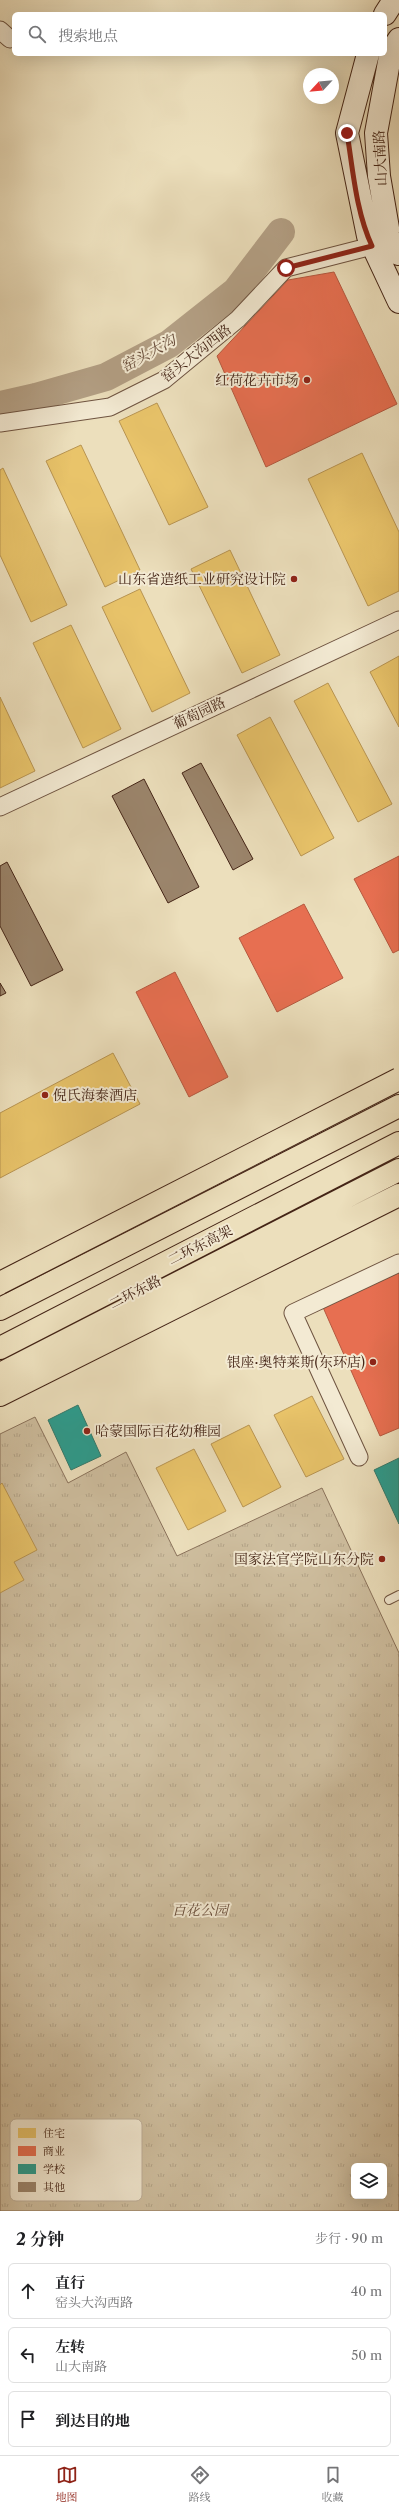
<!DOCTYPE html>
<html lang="zh">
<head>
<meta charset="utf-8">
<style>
	:root { --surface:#fff; --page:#f6f6f6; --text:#202124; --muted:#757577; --line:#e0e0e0; --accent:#8f2418 }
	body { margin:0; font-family:"Libre Caslon Text","Noto Serif SC",serif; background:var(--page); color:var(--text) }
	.controls { position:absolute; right:12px; bottom:12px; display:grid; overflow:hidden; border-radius:6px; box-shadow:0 4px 16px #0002 }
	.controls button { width:36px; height:36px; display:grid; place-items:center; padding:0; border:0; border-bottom:1px solid var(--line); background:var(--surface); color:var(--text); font:20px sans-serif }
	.compass { position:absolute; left:303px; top:68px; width:36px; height:36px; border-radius:50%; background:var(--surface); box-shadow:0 4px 16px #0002; rotate:244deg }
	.stop { position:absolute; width:12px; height:12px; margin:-9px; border:3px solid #8f2418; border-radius:50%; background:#fff }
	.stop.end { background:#8f2418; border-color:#fff; box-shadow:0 1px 4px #0008 }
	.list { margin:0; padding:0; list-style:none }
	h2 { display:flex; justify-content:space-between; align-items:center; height:52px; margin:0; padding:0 16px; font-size:17px }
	h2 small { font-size:13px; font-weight:400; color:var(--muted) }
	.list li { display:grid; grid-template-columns:26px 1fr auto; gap:12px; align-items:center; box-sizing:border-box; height:56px; margin:0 8px 8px; padding:0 8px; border:1px solid var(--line); border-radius:6px }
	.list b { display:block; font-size:15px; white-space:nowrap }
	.list p { margin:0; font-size:13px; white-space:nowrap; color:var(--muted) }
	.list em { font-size:13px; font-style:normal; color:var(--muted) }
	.icon { flex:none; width:22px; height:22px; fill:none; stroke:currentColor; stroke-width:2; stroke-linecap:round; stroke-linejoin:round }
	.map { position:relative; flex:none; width:399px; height:2211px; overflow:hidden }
	.search { position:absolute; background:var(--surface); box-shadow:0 4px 16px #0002; left:12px; right:12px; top:12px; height:44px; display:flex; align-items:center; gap:10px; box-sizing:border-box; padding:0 14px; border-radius:6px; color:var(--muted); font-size:15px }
	.sheet { height:244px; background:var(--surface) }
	nav { display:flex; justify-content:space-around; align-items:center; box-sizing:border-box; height:56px; border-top:1px solid var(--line); background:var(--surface); font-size:11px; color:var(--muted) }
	nav a { display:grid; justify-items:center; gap:2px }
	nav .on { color:var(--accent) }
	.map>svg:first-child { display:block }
	.park { fill:url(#park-tufts); stroke:#8a725b; fill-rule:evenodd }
	.homes { fill:#e9c46a; stroke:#b89451 }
	.shops { fill:#e76f51; stroke:#b6583f }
	.schools { fill:#2a9d8f; stroke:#32796b }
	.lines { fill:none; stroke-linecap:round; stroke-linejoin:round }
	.river { stroke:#b39f84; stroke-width:28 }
	.building { fill:#9b856c; stroke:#442416 }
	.service-casing { stroke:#6e5340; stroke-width:10 }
	.minor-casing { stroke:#6e5340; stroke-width:19 }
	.secondary-casing { stroke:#442416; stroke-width:24 }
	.trunk-casing { stroke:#442416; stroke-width:24 }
	.service { stroke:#f3ead3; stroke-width:8 }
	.minor { stroke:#f3ead3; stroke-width:17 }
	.secondary { stroke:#f3ead3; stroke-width:22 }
	.trunk { stroke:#ecdfbc; stroke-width:22 }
	.trunk-bridge-casing { stroke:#442416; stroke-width:24; stroke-linecap:butt }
	.trunk-bridge { stroke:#ecdfbc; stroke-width:22 }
	.route { stroke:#8f2418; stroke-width:5 }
	.poi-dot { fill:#8f2418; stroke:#f3ead3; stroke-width:1.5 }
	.labels { text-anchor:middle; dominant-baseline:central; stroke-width:4; stroke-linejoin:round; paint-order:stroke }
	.street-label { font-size:14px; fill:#442416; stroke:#f3ead3 }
	.poi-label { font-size:14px; fill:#442416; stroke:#f3ead3; text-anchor:end }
	.park-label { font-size:14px; font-style:italic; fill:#674b38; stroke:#f3ead3 }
	.water-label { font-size:15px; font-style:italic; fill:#654937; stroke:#f3ead3 }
	.key { fill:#f3ead3; stroke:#beaf9a; stroke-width:1 }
	.key-label { font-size:11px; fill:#442416 }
</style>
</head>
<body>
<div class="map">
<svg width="399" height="2211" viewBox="0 0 399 2211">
	<defs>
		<pattern id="park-tufts" width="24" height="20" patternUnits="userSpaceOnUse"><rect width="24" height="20" fill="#cfbfa0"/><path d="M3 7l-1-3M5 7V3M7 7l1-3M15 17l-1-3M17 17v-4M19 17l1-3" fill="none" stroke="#b3a489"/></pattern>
	</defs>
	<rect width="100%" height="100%" fill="#ecdfbc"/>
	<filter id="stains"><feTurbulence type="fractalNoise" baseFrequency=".005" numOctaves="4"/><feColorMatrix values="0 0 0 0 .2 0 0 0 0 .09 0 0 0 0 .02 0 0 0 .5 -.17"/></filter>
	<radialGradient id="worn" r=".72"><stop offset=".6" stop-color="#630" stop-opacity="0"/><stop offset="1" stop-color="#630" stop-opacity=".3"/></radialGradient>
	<!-- park -->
	<path class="park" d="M35 1417 68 1483 126 1452 177 1556 322 1488 399 1653V2211H0V1434ZM354 2166H384V2196H354Z"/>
	<!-- homes -->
	<path class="homes" d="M157 403 208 507 169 525 119 421Z
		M81 445 140 570 105 587 46 461Z
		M362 453 399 532V591L368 606 308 479Z
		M3 468 67 605 31 622 0 555V470Z
		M230 550 280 655 242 673 191 569Z
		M140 589 190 693 152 712 102 607Z
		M71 625 121 729 83 748 33 643Z
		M399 656V727L370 672Z
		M328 683 392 804 358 822 294 701Z
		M0 697 35 771 0 788Z
		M270 717 334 838 301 856 237 735Z
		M113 1053 140 1104 0 1178V1113Z
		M312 1396 344 1459 306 1477 274 1415Z
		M249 1425 281 1487 243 1507 211 1444Z
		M194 1449 226 1511 188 1530 156 1468Z
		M2 1483 37 1550 14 1562 24 1580 0 1593V1485Z"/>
	<!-- shops -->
	<path class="shops" d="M334 272 397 404 266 467 217 356 288 280Z
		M399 856V950L393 953 354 879Z
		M304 904 343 978 277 1012 239 938Z
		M175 972 228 1077 189 1097 136 992Z
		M399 1260V1428L380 1436 318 1296Z"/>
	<!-- schools -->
	<path class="schools" d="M78 1405 101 1456 71 1470 48 1420Z
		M399 1458V1524L374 1470Z"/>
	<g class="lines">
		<!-- river -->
		<path class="river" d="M0 405 36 397 106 377 169 344 236 291 281 232"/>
	</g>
	<!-- building -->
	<path class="building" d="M201 763 253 859 233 870 182 773Z
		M144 779 199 887 168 903 112 796Z
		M7 862 63 970 31 986 0 926V866Z
		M0 983 6 993 0 996Z"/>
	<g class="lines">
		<defs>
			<path id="service" d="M389 1600 399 1595"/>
			<path id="minor" d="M0 30 10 39
				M0 423 110 407 164 380 238 319 286 268 372 246
				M0 807 399 620
				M359 1457 293 1313 399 1263"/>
			<path id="secondary" d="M385 14 394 0
				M399 39 391 51 376 133 379 176 389 234 399 254
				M368 54 347 133 368 236 399 302"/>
			<path id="trunk" d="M0 1309 399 1106
				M0 1348 399 1143
				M0 1374 399 1170
				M0 1395 399 1195"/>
		</defs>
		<!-- service casing -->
		<use href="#service" class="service-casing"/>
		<!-- minor casing -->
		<use href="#minor" class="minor-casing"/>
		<!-- secondary casing -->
		<use href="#secondary" class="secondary-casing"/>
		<!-- trunk casing -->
		<use href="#trunk" class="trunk-casing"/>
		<!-- service -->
		<use href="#service" class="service"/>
		<!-- minor -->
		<use href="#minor" class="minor"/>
		<!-- secondary -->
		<use href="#secondary" class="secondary"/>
		<!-- trunk -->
		<use href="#trunk" class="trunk"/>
		<defs>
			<path id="trunk-bridge" d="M0 1283 399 1079"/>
		</defs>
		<!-- trunk-bridge casing -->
		<use href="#trunk-bridge" class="trunk-bridge-casing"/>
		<!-- trunk-bridge -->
		<use href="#trunk-bridge" class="trunk-bridge"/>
	</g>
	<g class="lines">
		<!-- route -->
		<path class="route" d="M286 268 372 246C356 212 353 170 347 133"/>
	</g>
	<!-- markers -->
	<g class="poi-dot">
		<circle cx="307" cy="380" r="4"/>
		<circle cx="294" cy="579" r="4"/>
		<circle cx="45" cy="1095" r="4"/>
		<circle cx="373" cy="1362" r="4"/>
		<circle cx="87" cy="1431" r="4"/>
		<circle cx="382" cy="1559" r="4"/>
	</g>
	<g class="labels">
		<!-- street labels -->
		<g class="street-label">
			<text transform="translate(380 158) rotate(-93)">山大南路</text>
			<text transform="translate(196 353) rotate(-38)">窑头大沟西路</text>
			<text transform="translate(199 713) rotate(-25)">葡萄园路</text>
			<text transform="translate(200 1245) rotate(-27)">二环东高架</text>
			<text transform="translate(135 1292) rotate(-27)">二环东路</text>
		</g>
		<!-- poi labels -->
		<g class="poi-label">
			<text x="299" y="380">红荷花卉市场</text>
			<text x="286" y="579">山东省造纸工业研究设计院</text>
			<text x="53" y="1095" text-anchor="start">倪氏海泰酒店</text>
			<text x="365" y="1362">银座·奥特莱斯(东环店)</text>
			<text x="95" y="1431" text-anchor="start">哈蒙国际百花幼稚园</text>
			<text x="374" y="1559">国家法官学院山东分院</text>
		</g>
		<!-- park labels -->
		<g class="park-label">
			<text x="200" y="1910">百花公园</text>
		</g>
		<!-- water labels -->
		<g class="water-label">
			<text transform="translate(148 353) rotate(-29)">窑头大沟</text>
		</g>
	</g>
	<!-- legend -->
	<rect x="10" y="2119" width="132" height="82" rx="6" class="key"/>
	<rect x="18" y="2128" width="18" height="10" fill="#e9c46a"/>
	<rect x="18" y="2146" width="18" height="10" fill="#e76f51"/>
	<rect x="18" y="2164" width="18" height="10" fill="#2a9d8f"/>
	<rect x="18" y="2182" width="18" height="10" fill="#9b856c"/>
	<g class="key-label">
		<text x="43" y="2137">住宅</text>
		<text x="43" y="2155">商业</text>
		<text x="43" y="2173">学校</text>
		<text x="43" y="2191">其他</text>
	</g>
	<rect width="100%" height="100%" filter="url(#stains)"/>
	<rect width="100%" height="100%" fill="url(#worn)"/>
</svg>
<div class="controls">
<button><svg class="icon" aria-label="layers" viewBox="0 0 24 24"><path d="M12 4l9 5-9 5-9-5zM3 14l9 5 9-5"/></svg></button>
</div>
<svg class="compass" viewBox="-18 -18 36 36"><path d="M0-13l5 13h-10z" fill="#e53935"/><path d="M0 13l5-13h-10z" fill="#757577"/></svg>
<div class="stop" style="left:286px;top:268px"></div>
<div class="stop end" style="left:347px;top:133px"></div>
<div class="search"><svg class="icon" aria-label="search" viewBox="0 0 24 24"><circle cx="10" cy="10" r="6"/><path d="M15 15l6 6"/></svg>搜索地点</div>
</div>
<section class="sheet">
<h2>2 分钟<small>步行 · 90 m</small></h2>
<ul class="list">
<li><svg class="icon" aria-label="ahead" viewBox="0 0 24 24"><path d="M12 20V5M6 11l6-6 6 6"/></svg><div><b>直行</b><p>窑头大沟西路</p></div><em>40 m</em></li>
<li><svg class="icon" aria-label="left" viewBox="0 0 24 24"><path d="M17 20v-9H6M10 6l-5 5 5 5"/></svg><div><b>左转</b><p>山大南路</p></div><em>50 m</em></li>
<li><svg class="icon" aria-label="arrive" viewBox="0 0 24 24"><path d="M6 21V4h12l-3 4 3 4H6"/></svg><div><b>到达目的地</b></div></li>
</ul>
</section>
<nav>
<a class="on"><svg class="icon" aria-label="map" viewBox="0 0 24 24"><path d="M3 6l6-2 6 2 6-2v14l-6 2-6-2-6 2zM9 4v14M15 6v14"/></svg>地图</a>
<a><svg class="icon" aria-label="directions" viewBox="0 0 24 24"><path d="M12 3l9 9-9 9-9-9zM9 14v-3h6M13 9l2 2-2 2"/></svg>路线</a>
<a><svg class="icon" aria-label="saved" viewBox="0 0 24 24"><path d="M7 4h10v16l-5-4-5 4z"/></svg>收藏</a>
</nav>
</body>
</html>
